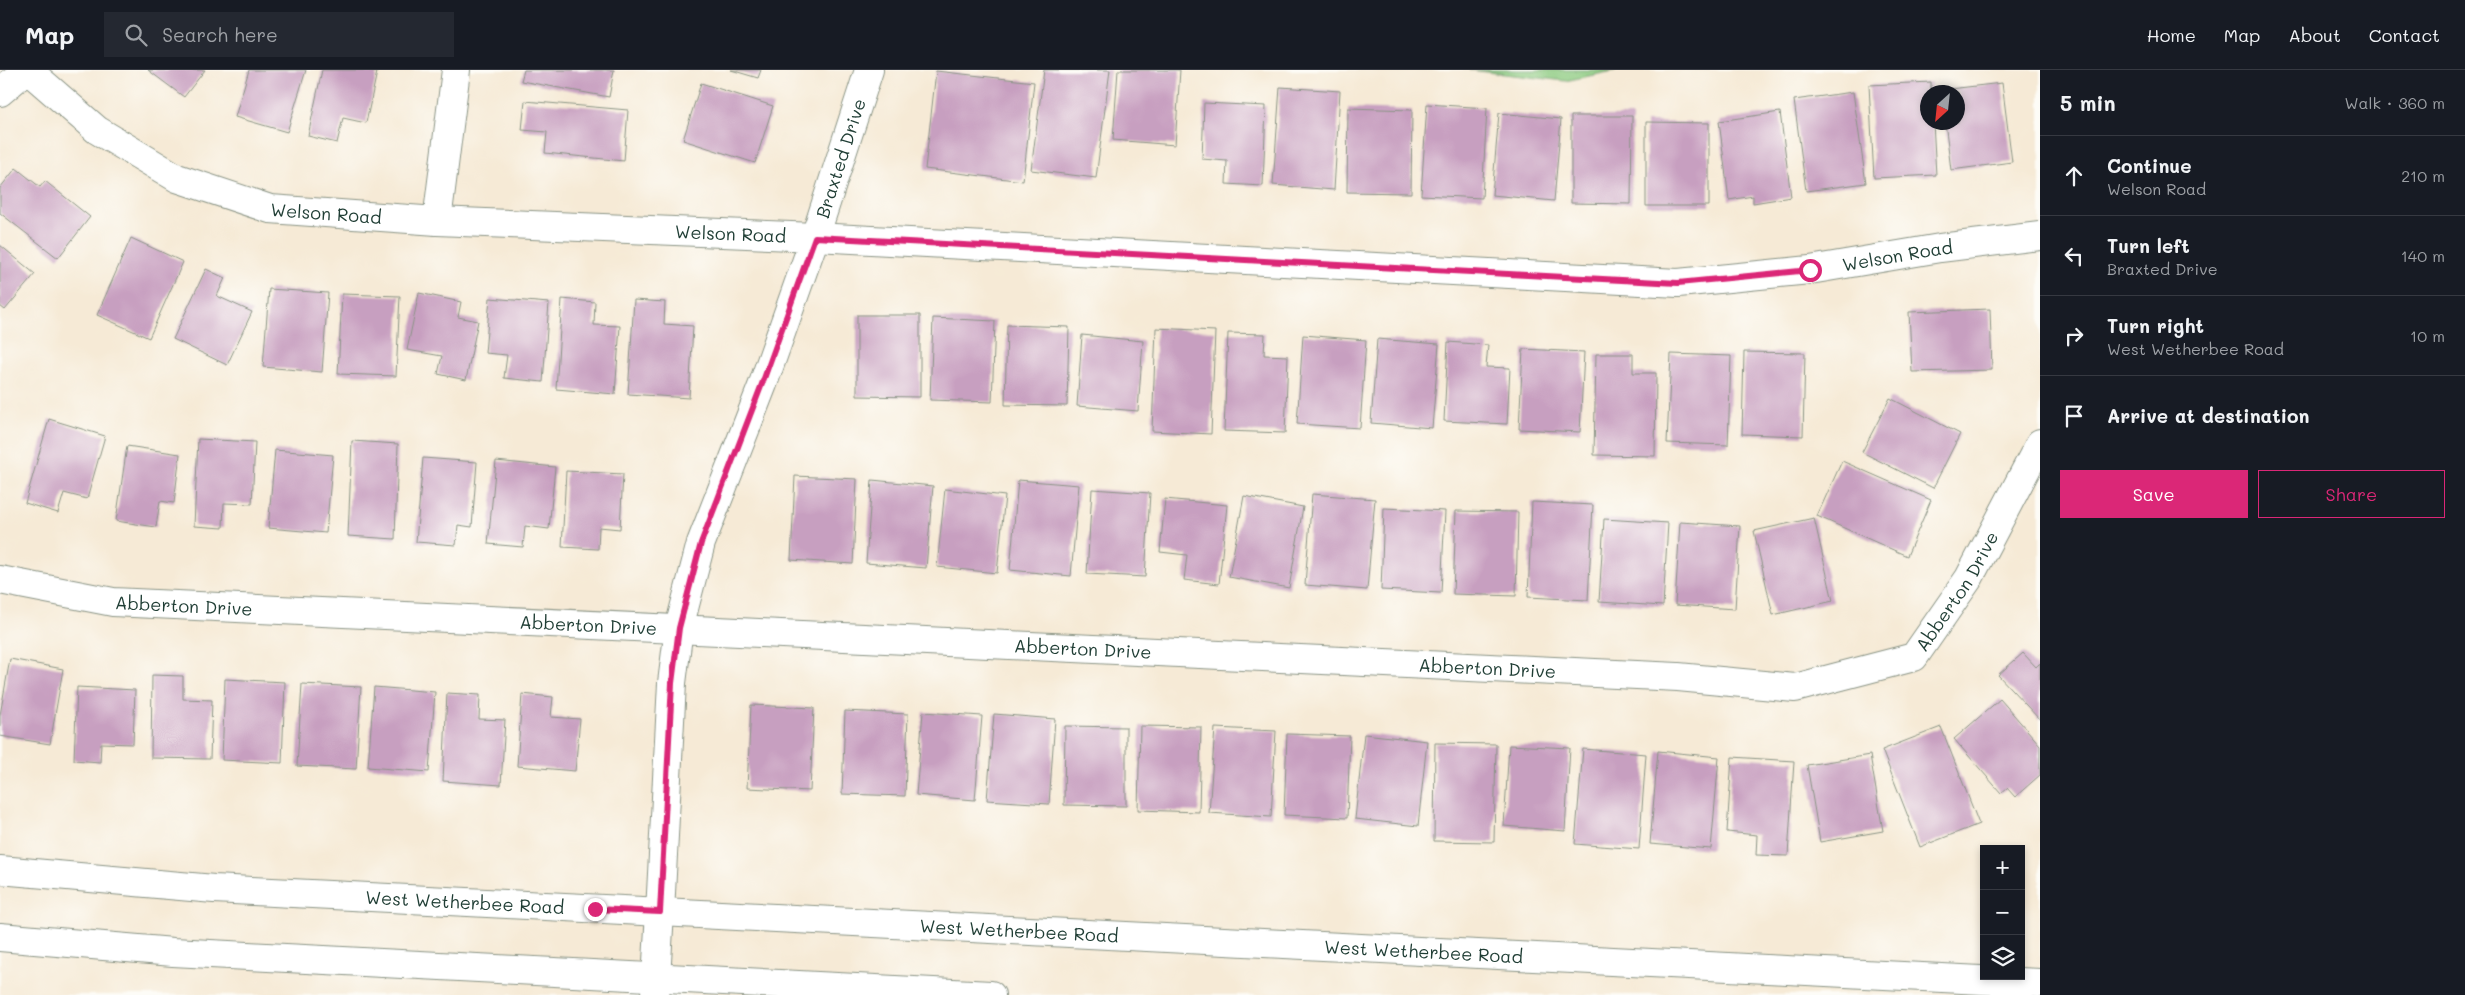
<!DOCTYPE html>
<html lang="en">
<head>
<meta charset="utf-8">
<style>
	:root { --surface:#171b24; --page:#242831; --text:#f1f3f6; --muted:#9ea1a6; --line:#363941; --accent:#db2777 }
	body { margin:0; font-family:Mali,sans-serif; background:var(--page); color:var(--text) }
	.controls { position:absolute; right:15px; bottom:15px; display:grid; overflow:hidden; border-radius:0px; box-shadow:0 2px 8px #0003 }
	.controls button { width:45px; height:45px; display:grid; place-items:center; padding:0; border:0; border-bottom:1px solid var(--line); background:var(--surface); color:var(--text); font:25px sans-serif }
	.compass { position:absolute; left:1920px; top:15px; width:45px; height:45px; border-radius:50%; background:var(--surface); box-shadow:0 2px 8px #0003; rotate:207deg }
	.stop { position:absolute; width:15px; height:15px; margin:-11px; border:4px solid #db2777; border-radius:50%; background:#fff }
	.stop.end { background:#db2777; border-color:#fff; box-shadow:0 1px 5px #0008 }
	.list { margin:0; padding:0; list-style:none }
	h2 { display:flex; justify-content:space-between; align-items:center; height:65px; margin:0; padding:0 20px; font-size:21px }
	h2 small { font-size:16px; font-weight:400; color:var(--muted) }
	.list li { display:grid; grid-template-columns:32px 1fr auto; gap:15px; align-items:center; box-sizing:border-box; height:80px; padding:0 20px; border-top:1px solid var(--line) }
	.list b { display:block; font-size:19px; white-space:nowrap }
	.list p { margin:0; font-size:16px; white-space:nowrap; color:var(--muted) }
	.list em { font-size:16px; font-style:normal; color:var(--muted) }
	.actions { display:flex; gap:10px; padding:15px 20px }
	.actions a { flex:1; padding:11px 0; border:1px solid var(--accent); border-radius:0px; text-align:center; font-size:18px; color:var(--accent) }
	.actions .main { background:var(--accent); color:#fff }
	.icon { flex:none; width:28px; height:28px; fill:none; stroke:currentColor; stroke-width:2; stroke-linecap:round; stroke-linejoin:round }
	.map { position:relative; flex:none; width:2040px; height:925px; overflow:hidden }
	header { display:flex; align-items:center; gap:30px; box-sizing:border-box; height:70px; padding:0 25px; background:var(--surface); border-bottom:1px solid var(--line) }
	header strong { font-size:24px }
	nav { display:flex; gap:28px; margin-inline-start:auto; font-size:18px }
	.search { width:350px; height:45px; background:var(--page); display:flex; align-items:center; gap:12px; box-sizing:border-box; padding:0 18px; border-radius:0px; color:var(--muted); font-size:19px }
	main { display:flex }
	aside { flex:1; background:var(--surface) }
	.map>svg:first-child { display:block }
	.green { fill:#8cca80; stroke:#56845a }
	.building { fill:#c79fc0 }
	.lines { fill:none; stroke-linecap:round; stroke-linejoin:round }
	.street-casing { stroke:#8a9485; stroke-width:30 }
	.secondary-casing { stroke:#8a9485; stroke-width:30 }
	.street { stroke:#fff; stroke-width:28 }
	.secondary { stroke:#fff; stroke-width:28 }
	.route { stroke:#db2777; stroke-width:6 }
	.labels { text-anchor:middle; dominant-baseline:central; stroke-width:4; stroke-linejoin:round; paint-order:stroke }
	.street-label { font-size:18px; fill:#1f3d34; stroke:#fdfcf7 }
</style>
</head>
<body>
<header>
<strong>Map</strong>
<div class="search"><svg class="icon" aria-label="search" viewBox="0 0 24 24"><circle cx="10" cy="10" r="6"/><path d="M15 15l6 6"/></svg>Search here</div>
<nav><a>Home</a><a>Map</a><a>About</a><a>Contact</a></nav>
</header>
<main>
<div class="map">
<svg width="2040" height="925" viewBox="0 0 2040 925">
	<rect width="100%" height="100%" fill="#fdfcf7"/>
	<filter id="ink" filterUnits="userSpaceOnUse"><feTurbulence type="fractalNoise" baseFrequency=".02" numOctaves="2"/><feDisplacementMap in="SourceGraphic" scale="10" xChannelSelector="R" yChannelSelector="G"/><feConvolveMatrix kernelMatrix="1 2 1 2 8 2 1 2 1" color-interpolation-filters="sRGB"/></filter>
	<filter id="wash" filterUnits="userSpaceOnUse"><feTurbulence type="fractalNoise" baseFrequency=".0096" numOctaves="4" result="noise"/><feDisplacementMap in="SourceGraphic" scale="20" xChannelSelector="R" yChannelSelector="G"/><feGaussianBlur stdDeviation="1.12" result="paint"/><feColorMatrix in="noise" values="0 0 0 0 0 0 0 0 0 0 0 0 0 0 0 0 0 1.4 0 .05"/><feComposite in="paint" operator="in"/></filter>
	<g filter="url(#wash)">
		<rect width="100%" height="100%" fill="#f6ead6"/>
		<!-- green -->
		<path class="green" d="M1470 0H1618L1565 11Z"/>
		<g id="blocks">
			<!-- building -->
			<path class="building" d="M148 0H205L184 27Z
				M249 0H306L287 62 235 47Z
				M322 0H367L377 2 366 53 343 48 337 73 308 66Z
				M524 0H614L609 27 521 11Z
				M731 0H761L758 8Z
				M1044 0H1110L1096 108 1031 100Z
				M1118 0H1180L1175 75 1113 70Z
				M936 1 1034 12 1023 111 925 99Z
				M1931 12V22H1928V52H1933L1936 105 1874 108 1869 15Z
				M701 13 773 36 755 93 683 70Z
				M2002 13 2012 92 1951 100 1945 52H1958V22H1941V20Z
				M1280 17 1340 21 1334 120 1273 115Z
				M1853 22 1866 113 1806 121 1794 30Z
				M525 31 628 40 624 91 545 83 547 62 522 60Z
				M1204 33 1266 36 1263 116 1226 114 1227 91 1202 89Z
				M1427 34 1487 38 1482 128 1421 125Z
				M1348 38 1412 40 1411 123 1347 122Z
				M1780 42 1791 127 1753 133V126L1729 130 1719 51Z
				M1499 43 1561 49 1554 131 1492 125Z
				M1571 46H1632L1631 134 1571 133Z
				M1646 52 1709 53V136H1646Z
				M16 98 40 117 45 111 90 147 58 188 0 143V118Z
				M131 168 183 192 149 268 97 245Z
				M0 175 35 204 5 240 0 236Z
				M206 199 225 208 217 226 252 242 227 295 173 269Z
				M269 219 328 223 322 302 263 297Z
				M419 223 461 232 458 247 478 251 466 310 438 304 442 286 407 280Z
				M342 224 400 226 396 306 338 304Z
				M490 228 549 233 543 312 504 308 507 285 485 283Z
				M562 229 595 232 594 255 620 256 615 324 556 319Z
				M634 230 665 232 664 254 693 256 689 328 628 324Z
				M1990 239 1992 300 1912 302 1909 242Z
				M857 245H920V327L857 326Z
				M933 248 995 251 992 332 930 330Z
				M1007 255 1069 257 1067 336 1005 335Z
				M1156 258 1215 261 1211 364 1152 361Z
				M1228 263 1265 264 1264 285 1288 286 1285 363 1224 361Z
				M1082 265 1143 271 1138 341 1077 336Z
				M1303 265 1366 270 1360 358 1297 354Z
				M1377 269 1439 274 1432 358 1371 353Z
				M1448 272 1488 275 1486 297 1510 298 1507 354 1444 351Z
				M1523 279 1584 282 1580 362 1519 359Z
				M1744 282 1805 283 1803 366 1742 364Z
				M1596 284H1633V303H1656L1655 386 1594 385Z
				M1671 284 1731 286 1728 375 1667 373Z
				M1890 328 1960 364 1933 418 1862 382Z
				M49 349 105 366 87 429 64 423 58 443 25 433Z
				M198 369 255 372 252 434 224 433 223 458 194 456Z
				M352 371 398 374 395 469 348 466Z
				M127 376 180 384 174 433 160 431 156 457 116 451Z
				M275 380 333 385 326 463 268 458Z
				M423 388 477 392 472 457 458 455 456 475 416 472Z
				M496 391 555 397 549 459 525 456 523 477 488 474Z
				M1842 391 1931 430 1907 486 1817 446Z
				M566 401 623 404 620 459 599 457 598 479 562 477Z
				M795 406 857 409 853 494 791 490Z
				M872 410 933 416 926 498 866 493Z
				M1018 410 1079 415 1071 506 1010 500Z
				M945 419 1005 426 997 503 937 497Z
				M1092 419 1150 423 1145 507 1087 504Z
				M1312 424 1375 429 1367 520 1305 515Z
				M1244 426 1303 437 1289 518 1229 507Z
				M1165 429 1227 435 1219 514 1184 510 1187 485 1160 482Z
				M1532 432 1593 435 1588 530 1528 527Z
				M1384 438 1445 441 1441 523 1381 520Z
				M1456 441 1518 442 1516 526 1453 524Z
				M1814 448 1833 531 1773 545 1754 461Z
				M1604 449 1668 453 1663 536 1599 532Z
				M1680 452 1740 456 1735 539 1675 535Z
				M2023 583 2036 597 2040 593V650L1998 605Z
				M10 589 63 599 50 674 0 666V645Z
				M152 605 183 606V629L212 630 210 689 151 688Z
				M225 609 285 612 282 693 222 690Z
				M302 614 361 617 356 699 297 696Z
				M77 617 135 620 133 674 101 673 100 692 74 690Z
				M374 617 435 622 429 702 368 697Z
				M447 623 480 625 479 649 505 650 501 715 443 711Z
				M522 624 553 627 551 647 580 649 575 701 517 696Z
				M2000 629 2040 675V705L2015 727 2007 718 2001 723 1954 669Z
				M751 635 814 638 810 721 747 718Z
				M845 641 908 644 905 726 842 724Z
				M923 642 982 646 975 730 916 725Z
				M994 644 1055 649 1049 734 987 730Z
				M1065 656 1126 657V736L1064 735Z
				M1140 656 1201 657 1199 742 1138 740Z
				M1941 657 1979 754 1920 777 1882 680Z
				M1215 658 1276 661 1271 747 1209 743Z
				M1287 664 1350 666 1347 748 1284 745Z
				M1364 664 1427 671 1418 756 1355 749Z
				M1435 673 1496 674 1494 772 1434 771Z
				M1509 675 1570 678 1565 761 1504 756Z
				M1583 679 1646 684 1639 779 1575 774Z
				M1658 681 1719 687 1711 779 1650 774Z
				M1870 685 1883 761 1820 772 1807 695Z
				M1732 687 1794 691 1788 786 1756 785 1757 765 1727 762Z"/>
		</g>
	</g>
	<g filter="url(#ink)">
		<use href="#blocks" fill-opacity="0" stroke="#8a9485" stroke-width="1"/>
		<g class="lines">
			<defs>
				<g id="street">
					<path id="s1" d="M28 0 97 60 177 108 270 139 437 151 815 167 1678 213 1810 200 1940 178 2040 166"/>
					<path d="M0 22 26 0"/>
					<path d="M437 151 456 0"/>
					<path id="s2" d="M0 510 113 532 1678 607 1795 618 1914 587 1969 508 2040 373"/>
					<path id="s3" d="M660 842 672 613 679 558 701 473 763 314 815 167 869 0"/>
				</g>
				<g id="secondary">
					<path id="s4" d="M0 800 214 819 2040 913"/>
					<path d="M0 867 173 882 991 925"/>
					<path d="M655 925 660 842"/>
				</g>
			</defs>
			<!-- street casing -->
			<use href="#street" class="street-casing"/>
			<!-- secondary casing -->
			<use href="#secondary" class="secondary-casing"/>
			<!-- street -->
			<use href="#street" class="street"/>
			<!-- secondary -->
			<use href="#secondary" class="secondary"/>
		</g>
	</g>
	<g class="lines" filter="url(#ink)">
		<!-- route -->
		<path class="route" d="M595 839 660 842 672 613 679 558 701 473 762 314 815 167 1678 213 1810 200"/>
	</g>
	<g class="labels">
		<!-- street labels -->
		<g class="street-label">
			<text stroke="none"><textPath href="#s3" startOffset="782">Braxted Drive</textPath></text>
			<text stroke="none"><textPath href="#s1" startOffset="339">Welson Road</textPath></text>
			<text stroke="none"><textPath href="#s1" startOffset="744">Welson Road</textPath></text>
			<text stroke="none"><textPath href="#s1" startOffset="1914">Welson Road</textPath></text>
			<text stroke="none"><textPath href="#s2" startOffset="2001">Abberton Drive</textPath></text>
			<text stroke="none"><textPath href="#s2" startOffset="186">Abberton Drive</textPath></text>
			<text stroke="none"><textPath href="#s2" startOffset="591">Abberton Drive</textPath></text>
			<text stroke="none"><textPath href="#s2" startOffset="1086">Abberton Drive</textPath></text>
			<text stroke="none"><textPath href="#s2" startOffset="1491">Abberton Drive</textPath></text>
			<text stroke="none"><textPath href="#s4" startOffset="466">West Wetherbee Road</textPath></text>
			<text stroke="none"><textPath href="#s4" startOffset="1021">West Wetherbee Road</textPath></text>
			<text stroke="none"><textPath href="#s4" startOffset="1426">West Wetherbee Road</textPath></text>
		</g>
	</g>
</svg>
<div class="controls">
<button>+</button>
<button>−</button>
<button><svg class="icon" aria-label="layers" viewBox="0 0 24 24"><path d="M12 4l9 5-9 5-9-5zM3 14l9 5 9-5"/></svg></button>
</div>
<svg class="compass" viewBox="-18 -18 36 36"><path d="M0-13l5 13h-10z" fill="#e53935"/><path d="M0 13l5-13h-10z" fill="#9ea1a6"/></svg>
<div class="stop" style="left:1810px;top:200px"></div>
<div class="stop end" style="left:595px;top:839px"></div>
</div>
<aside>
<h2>5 min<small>Walk · 360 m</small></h2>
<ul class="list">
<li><svg class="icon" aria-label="ahead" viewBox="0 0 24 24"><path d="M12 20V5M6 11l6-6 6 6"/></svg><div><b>Continue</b><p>Welson Road</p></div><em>210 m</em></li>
<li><svg class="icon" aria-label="left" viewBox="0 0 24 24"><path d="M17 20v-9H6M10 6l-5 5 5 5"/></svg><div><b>Turn left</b><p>Braxted Drive</p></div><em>140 m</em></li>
<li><svg class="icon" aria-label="right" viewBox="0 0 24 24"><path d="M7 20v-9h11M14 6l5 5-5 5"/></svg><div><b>Turn right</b><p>West Wetherbee Road</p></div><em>10 m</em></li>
<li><svg class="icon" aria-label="arrive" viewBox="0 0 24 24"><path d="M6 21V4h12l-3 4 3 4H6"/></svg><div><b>Arrive at destination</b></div></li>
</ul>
<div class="actions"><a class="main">Save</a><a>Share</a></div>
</aside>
</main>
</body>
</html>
